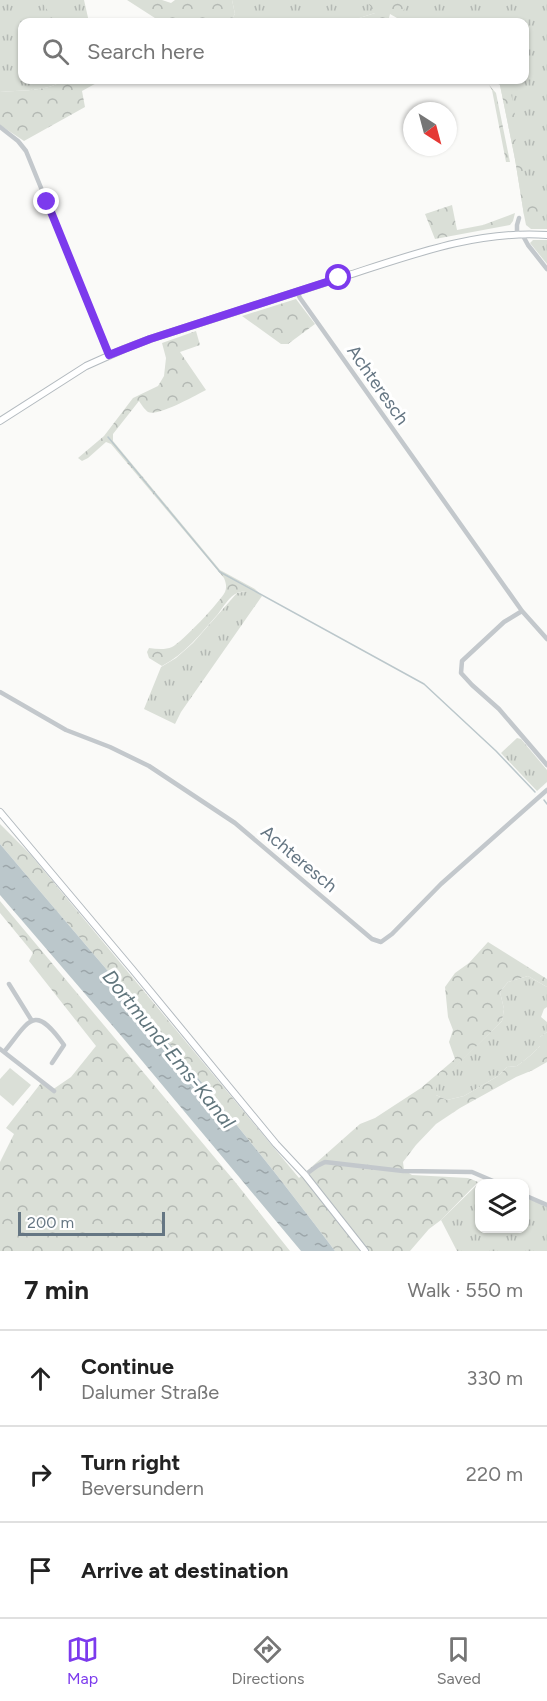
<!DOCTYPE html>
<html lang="en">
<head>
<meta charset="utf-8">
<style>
	:root { --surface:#fff; --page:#f2f2f2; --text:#222; --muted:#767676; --line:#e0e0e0; --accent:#7c3aed }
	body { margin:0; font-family:Figtree,sans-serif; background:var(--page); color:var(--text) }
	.controls { position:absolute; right:18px; bottom:18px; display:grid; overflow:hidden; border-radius:12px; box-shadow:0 2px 4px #0004 }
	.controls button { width:54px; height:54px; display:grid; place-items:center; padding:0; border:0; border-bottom:2px solid var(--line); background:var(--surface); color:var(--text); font:30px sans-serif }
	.compass { position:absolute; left:403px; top:102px; width:54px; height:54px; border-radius:50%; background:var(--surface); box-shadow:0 2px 4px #0004; rotate:144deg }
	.scale { position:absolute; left:18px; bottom:15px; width:147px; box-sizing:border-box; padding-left:6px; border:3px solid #657683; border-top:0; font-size:16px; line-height:21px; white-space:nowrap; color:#657683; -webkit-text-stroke:4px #fff; paint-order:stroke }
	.stop { position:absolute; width:18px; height:18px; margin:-14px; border:4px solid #7c3aed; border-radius:50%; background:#fff }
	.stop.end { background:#7c3aed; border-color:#fff; box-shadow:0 2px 6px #0008 }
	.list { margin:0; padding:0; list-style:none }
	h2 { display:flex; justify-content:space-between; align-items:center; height:78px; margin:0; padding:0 24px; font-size:26px }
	h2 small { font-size:20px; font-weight:400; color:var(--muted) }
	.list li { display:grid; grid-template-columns:39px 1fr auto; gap:18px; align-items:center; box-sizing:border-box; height:96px; padding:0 24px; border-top:2px solid var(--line) }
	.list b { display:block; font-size:22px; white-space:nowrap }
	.list p { margin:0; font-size:20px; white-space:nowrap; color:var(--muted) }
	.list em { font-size:20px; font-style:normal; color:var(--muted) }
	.icon { flex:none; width:33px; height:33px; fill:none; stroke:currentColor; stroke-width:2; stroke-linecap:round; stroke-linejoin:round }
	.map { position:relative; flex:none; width:547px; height:1251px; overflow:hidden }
	.search { position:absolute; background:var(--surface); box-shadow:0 2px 4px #0004; left:18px; right:18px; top:18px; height:66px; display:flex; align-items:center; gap:15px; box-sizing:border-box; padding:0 21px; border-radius:12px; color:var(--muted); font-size:22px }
	.sheet { height:366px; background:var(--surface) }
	nav { display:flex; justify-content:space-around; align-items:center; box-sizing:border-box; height:84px; border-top:2px solid var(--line); background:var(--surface); font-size:16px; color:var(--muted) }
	nav a { display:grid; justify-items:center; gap:3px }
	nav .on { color:var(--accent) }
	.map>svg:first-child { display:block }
	.grass { fill:url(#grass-tufts) }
	.forest { fill:url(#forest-crowns) }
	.pitch { fill:#dadfd7 }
	.water { fill:url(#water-ripples) }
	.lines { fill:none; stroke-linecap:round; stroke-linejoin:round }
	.stream { stroke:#bbc7cb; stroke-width:1.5 }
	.secondary-casing { stroke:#b3babf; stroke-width:8 }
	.minor { stroke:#c3c8cc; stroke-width:4.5 }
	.secondary { stroke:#fff; stroke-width:6 }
	.route { stroke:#7c3aed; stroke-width:8 }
	.labels { text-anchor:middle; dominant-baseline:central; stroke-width:6; stroke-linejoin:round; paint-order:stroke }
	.street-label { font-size:18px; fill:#657683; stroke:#fff }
	.water-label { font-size:20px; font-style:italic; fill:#60757c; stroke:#fff }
</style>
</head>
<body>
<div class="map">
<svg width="547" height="1251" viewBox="0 0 547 1251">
	<defs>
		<pattern id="grass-tufts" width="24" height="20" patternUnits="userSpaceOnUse" patternTransform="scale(1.5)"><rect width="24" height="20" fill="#dadfd7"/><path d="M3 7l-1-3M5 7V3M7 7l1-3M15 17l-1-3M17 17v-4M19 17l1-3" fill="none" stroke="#b4b9b4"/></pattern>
		<pattern id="forest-crowns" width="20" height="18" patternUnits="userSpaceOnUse" patternTransform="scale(1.5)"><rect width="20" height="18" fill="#dadfd7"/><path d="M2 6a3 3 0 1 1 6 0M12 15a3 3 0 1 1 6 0" fill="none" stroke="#b4b9b4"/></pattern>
		<pattern id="water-ripples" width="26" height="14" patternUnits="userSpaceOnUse" patternTransform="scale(1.5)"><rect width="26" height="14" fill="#bbc7cb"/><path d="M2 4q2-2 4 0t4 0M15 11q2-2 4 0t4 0" fill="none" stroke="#9ca6aa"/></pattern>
	</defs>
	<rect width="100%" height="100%" fill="#fafaf8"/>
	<!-- grass -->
	<path class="grass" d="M0 0H84L89 22H22V80H62C50 92 17 90 0 92Z
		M232 0H547V229H531L526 225 524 215 515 159 500 85 492 80H524V22H405L390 13H375L347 22H232L231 20 235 14Z
		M533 240H547V264L530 243Z
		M255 589 262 596 181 712 175 724 144 709 161 667 176 658 193 643 237 593 248 591 256 592Z
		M517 738 521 739 547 770V782L537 791 501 753Z
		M528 976 547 987V1007L544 1009 541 1017 547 1022V1032L540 1037V1046L531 1055 517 1066 507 1067 498 1076 464 1096 447 1100 436 1095 435 1086 502 1021 504 1009 500 992 508 982Z
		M481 1181 488 1183 480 1184V1228H524L525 1198 547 1206V1251H457L441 1220Z"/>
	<!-- forest -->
	<path class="forest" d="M40 0 63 1 49 22H41L48 11Z
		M127 0H162L171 3 175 0H232L235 14 231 20 232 22H157L158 20Z
		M361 0H410L403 11 408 17 404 22 390 14 389 18 375 22H347L375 13 368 3Z
		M62 80H102L82 91 85 107 24 141 0 125V92C17 90 50 92 62 80Z
		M502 80H512L510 87 518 132 515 142 517 151 524 163 525 185 531 198 543 204H547V211L526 216 524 215 515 159 500 85Z
		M489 85 496 93 510 162H506L492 90Z
		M452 205 457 230 483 225 515 213 513 221 510 225 435 239 425 214Z
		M296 299 315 324 288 344H281L242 316Z
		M196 331 200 345 180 352 206 390C196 395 158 417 148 412 145 410 141 404 139 401L113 434V441L220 570 255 589 256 592C250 593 244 590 237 593 230 596 223 607 218 614 201 633 185 654 162 666L149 658 147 652 149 648C157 649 165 650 172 647 182 642 220 602 225 592 227 587 226 583 224 578L111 444 106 442 88 458 82 461 78 458 104 436 133 398 158 386 164 376 166 358 162 343Z
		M0 824 30 854 299 1178 360 1124 375 1118 421 1088 455 1059 449 1042 453 1030 448 1017 445 987 455 973 469 963 488 942 547 979V987L528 976 508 982 500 992 504 1009 502 1021 436 1086V1095L447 1100 464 1096 498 1076 507 1067 517 1066 531 1055 540 1046V1037L547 1032V1062L533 1070 516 1077 460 1108 436 1124 416 1145 403 1162 404 1170 412 1175 468 1178 478 1182 441 1220 429 1229 410 1251H335C230 1110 113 978 0 844Z
		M0 901 236 1183 290 1251H0V1162L14 1134 6 1128 41 1083 52 1090 71 1077 96 1046 29 961 33 953 0 913Z"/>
	<!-- pitch -->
	<path class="pitch" d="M10 1068 31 1085 13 1106 0 1095V1079Z"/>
	<!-- water -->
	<path class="water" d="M0 844C113 978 230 1110 335 1251H301L123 1038 0 895Z"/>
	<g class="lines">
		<!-- stream -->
		<path class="stream" d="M108 437 220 572 424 684 496 751 535 792
			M544 800 547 804"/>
		<defs>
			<path id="secondary" d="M0 421 86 366 124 349 150 339C216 318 281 297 346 276 411 255 478 230 547 235
				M0 812 132 969 276 1144 305 1175 365 1251"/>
		</defs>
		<!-- secondary casing -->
		<use href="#secondary" class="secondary-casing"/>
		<!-- minor -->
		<path class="minor" d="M0 127 18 141 26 151 109 355
			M522 234 528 245 547 269
			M517 235V225L519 218
			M297 292 300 298 522 611 547 639
			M522 611 504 622 462 661 461 673 472 685 499 709 547 765
			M0 692 66 730 110 747 149 766 235 823 372 939 381 942 392 934 441 884 547 790
			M9 984 32 1021
			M0 1049 54 1091
			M4 1052C30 1020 34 1003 64 1045L52 1063
			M305 1175 317 1166 325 1162 403 1171 472 1172 500 1184
			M524 1195 547 1205"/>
		<!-- secondary -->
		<use href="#secondary" class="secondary"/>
	</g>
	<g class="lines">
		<!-- route -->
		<path class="route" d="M47 202 109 355 150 339 339 278"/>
	</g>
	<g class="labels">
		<!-- street labels -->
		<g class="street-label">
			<text transform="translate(378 385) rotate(55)">Achteresch</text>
			<text transform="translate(299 859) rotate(40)">Achteresch</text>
		</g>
		<!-- water labels -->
		<g class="water-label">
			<text transform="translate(169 1049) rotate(51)">Dortmund-Ems-Kanal</text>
		</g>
	</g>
</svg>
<div class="controls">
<button><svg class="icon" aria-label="layers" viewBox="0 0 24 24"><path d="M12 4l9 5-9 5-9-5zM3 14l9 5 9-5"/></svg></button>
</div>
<svg class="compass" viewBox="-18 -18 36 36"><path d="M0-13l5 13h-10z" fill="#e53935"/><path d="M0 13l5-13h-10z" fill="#767676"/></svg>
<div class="scale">200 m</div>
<div class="stop" style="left:339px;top:278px"></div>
<div class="stop end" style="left:47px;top:202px"></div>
<div class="search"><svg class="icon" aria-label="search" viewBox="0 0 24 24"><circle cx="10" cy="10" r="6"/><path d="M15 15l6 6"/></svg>Search here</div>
</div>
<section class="sheet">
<h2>7 min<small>Walk · 550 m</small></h2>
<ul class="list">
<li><svg class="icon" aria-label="ahead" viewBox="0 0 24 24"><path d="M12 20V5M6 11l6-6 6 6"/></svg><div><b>Continue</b><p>Dalumer Straße</p></div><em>330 m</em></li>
<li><svg class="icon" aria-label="right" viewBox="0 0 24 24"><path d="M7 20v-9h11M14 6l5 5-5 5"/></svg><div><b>Turn right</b><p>Beversundern</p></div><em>220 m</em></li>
<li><svg class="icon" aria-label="arrive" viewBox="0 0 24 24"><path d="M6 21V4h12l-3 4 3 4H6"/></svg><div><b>Arrive at destination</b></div></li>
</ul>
</section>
<nav>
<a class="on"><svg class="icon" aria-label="map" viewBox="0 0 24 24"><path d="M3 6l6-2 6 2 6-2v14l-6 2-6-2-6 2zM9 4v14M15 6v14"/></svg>Map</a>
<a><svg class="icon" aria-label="directions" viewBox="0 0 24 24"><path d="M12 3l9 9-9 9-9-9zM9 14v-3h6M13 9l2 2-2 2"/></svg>Directions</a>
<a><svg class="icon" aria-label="saved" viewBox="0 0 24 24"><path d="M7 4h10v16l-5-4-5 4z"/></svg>Saved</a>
</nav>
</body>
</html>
